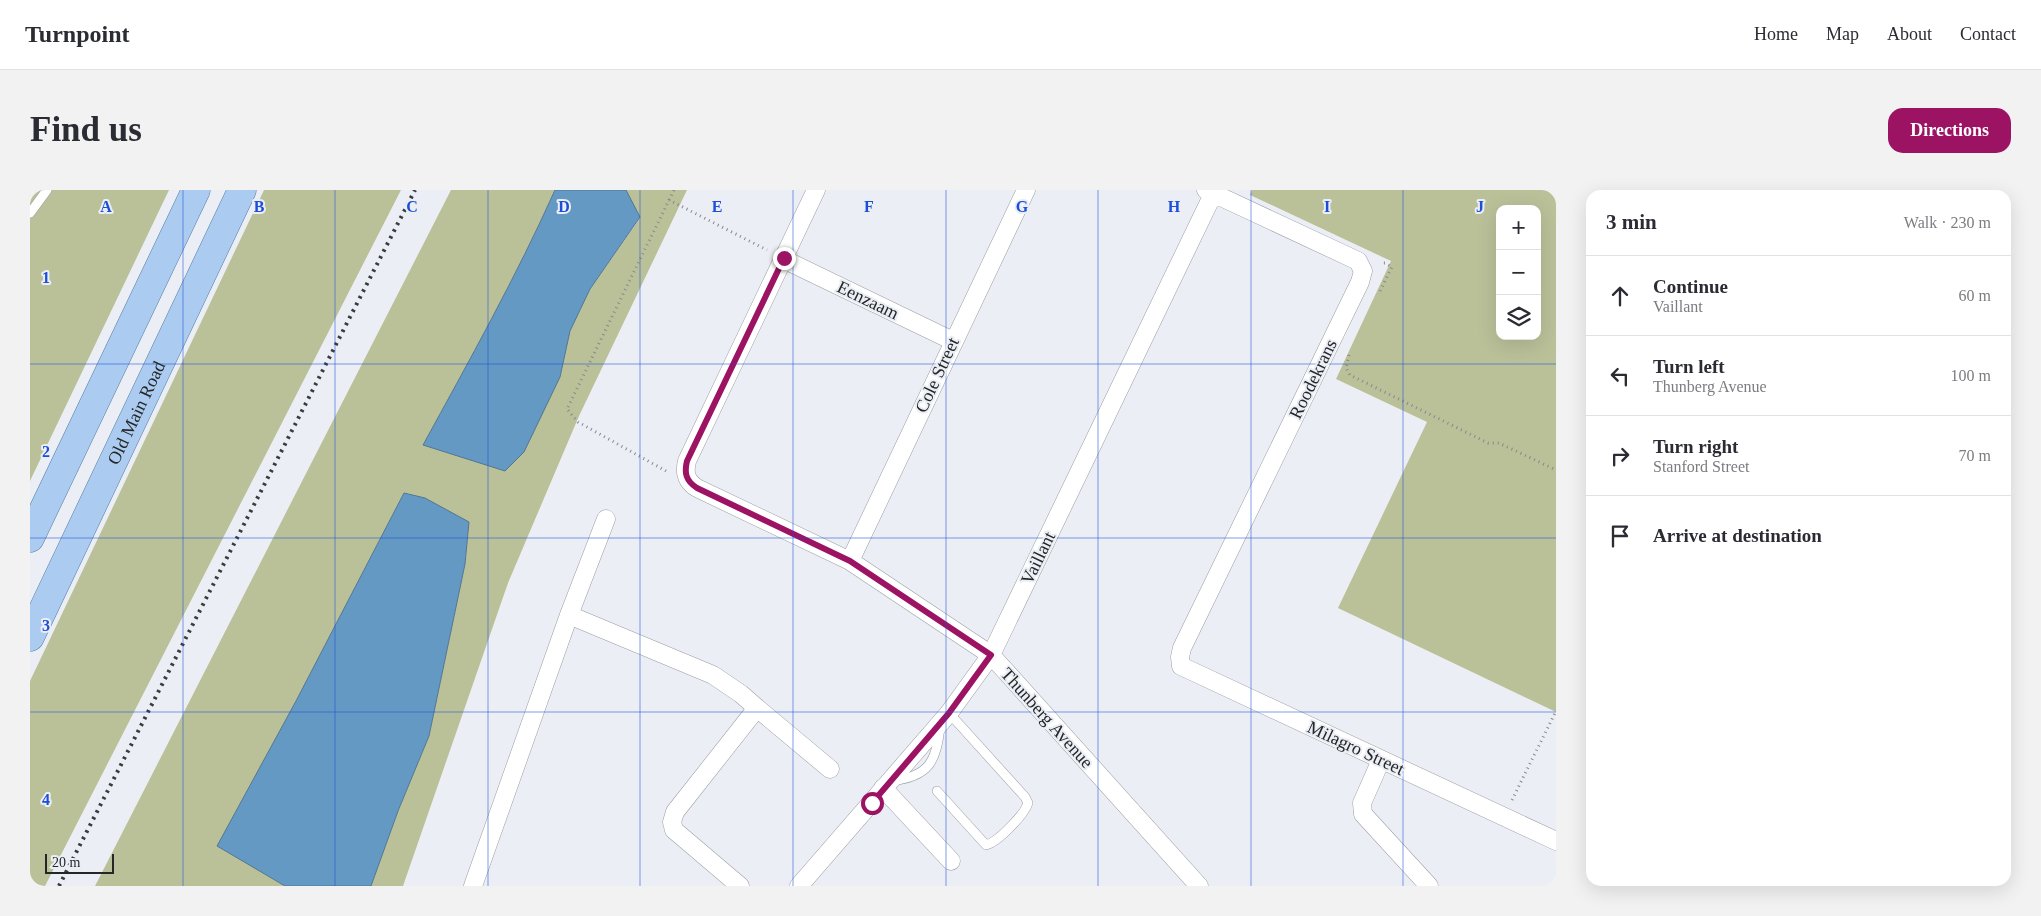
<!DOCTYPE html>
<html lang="en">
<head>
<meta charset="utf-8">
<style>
	:root { --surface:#fff; --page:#f2f2f3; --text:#2b2b33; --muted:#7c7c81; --line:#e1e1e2; --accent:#9c1363 }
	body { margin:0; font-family:"Times New Roman",serif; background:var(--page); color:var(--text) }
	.controls { position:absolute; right:15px; top:15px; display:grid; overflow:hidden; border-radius:10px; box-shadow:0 5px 20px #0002 }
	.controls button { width:45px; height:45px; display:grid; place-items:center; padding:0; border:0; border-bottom:1px solid var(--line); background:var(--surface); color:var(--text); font:25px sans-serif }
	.scale { position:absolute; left:15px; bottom:12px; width:69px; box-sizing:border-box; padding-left:5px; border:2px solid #242628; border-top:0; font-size:14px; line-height:18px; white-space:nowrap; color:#242628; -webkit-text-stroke:4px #ebeff5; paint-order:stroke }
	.stop { position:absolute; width:15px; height:15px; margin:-11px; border:4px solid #9c1363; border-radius:50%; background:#fff }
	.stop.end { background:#9c1363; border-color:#fff; box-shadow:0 1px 5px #0008 }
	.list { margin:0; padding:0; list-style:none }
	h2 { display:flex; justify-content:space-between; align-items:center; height:65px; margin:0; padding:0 20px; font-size:21px }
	h2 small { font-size:16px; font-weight:400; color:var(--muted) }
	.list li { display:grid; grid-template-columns:32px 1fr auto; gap:15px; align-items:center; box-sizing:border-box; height:80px; padding:0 20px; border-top:1px solid var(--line) }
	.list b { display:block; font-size:19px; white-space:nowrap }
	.list p { margin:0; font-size:16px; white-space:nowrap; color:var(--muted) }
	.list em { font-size:16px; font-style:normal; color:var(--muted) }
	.icon { flex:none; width:28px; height:28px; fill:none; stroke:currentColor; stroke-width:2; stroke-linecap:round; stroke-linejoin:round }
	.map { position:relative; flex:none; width:1526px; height:696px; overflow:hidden; border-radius:15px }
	header { display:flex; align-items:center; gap:30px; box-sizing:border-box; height:70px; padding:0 25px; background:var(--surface); border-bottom:1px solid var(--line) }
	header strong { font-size:24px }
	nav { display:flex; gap:28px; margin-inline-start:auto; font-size:18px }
	.intro { display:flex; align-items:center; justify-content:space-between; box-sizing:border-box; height:120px; padding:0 30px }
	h1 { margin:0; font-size:35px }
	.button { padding:12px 22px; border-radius:15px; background:var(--accent); color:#fff; font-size:18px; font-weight:700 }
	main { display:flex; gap:30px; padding:0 30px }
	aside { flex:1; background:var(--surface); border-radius:15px; box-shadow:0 5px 20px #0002 }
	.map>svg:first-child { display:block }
	.green { fill:#bac199; fill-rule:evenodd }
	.water { fill:#6499c3; stroke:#517694 }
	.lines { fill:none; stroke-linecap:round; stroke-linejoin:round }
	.lane-casing { stroke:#9a9ea3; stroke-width:10 }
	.street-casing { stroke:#9a9ea3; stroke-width:19 }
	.primary-casing { stroke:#577ca4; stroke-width:29 }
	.path { stroke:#86898d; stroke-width:3; stroke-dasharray:1 4; stroke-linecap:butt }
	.lane { stroke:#fff; stroke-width:9 }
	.street { stroke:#fff; stroke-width:18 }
	.primary { stroke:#abccf0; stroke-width:28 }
	.rail { stroke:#393b3d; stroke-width:4; stroke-dasharray:2.5 5; stroke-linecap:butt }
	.route { stroke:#9c1363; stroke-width:6 }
	.grid { fill:none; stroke:#1d4ed8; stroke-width:1; stroke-opacity:0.55 }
	.labels { text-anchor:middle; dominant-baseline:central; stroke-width:4; stroke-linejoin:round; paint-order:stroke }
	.street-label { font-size:18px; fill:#242628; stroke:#ebeff5 }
	.grid-label { font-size:16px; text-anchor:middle; font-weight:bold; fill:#1d4ed8; stroke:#ebeff5; stroke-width:4; stroke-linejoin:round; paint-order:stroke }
</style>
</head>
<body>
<header>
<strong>Turnpoint</strong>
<nav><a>Home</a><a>Map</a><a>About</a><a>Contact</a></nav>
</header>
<div class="intro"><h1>Find us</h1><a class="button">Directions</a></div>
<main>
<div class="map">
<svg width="1526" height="696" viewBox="0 0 1526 696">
	<rect width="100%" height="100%" fill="#ebeff5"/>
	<!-- green -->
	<path class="green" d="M0 0H139L0 291Z
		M234 0H371L15 696H0V491Z
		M421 0H525C486 87 439 171 393 255L530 187 540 141 560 99 610 28 596 0H657L549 226 478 393 373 696H341L368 621 399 546 435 374 439 332 374 303 266 511 188 656 255 696H65Z
		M1222 0H1526V522L1308 418 1397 232 1306 189 1361 71 1220 5ZM1470 19H1507V146H1470Z"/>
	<!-- water -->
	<path class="water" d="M525 0H596L610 27 560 99 540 141 530 187 494 262 475 281 393 255C439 171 486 87 525 0Z
		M374 303 395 308 439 332 435 374 399 546 368 621 341 696H255L187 656 266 511Z"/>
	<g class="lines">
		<defs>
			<path id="lane" d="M0 23 17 0
				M861 591C898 587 907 572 910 536
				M907 601 956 655C968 652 995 624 998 613L995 607 919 523"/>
			<path id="street" d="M786 0 657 271C654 283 656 291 667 298L820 371 961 465 1169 696
				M1176 0 1328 71 1333 81 1330 92 1152 458 1150 467 1151 476 1526 651
				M753 69 923 151
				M820 371 996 0
				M539 425 576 329
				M727 518 800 579
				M1351 570 1332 613 1333 624 1399 696
				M853 598 921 671
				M443 696 539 425 683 485 711 504 727 518 645 622 642 632 644 640 710 696
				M769 696 919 523 961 465 1185 0"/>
			<g id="primary">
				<path d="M0 348 166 0"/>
				<path id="s1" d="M0 447 212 0"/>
			</g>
		</defs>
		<!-- lane casing -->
		<use href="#lane" class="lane-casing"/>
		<!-- street casing -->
		<use href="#street" class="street-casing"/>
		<!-- primary casing -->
		<use href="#primary" class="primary-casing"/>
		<!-- path -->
		<path class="path" d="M639 10 644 0
			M1350 101 1362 77 1355 73H1351
			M1319 165 1316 178 1320 185 1458 253H1469L1526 280
			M636 281 548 232 537 219 639 10 737 60
			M1482 610 1526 521"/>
		<!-- lane -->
		<use href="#lane" class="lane"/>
		<!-- street -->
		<use href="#street" class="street"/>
		<!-- primary -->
		<use href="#primary" class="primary"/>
		<!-- rail -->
		<path class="rail" d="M29 696 385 0"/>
	</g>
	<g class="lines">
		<!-- route -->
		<path class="route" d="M754 68 657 271C654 283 656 291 667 298L820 371 961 465 919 523 842 613"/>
	</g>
	<!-- grid -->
	<path class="grid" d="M153 0V696M305 0V696M458 0V696M610 0V696M763 0V696M916 0V696M1068 0V696M1221 0V696M1373 0V696M0 174H1526M0 348H1526M0 522H1526"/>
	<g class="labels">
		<!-- street labels -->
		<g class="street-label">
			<text transform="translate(838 110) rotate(26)">Eenzaam</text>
			<text transform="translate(907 185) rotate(-65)">Cole Street</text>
			<text transform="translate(1283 189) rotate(-64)">Roodekrans</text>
			<text stroke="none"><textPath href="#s1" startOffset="248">Old Main Road</textPath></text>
			<text transform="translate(1008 368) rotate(-64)">Vaillant</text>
			<text transform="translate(1017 528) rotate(48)">Thunberg Avenue</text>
			<text transform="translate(1326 558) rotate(25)">Milagro Street</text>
		</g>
	</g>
	<g class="grid-label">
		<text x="76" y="22">A</text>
		<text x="229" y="22">B</text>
		<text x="382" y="22">C</text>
		<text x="534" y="22">D</text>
		<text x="687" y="22">E</text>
		<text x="839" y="22">F</text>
		<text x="992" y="22">G</text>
		<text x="1144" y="22">H</text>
		<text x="1297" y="22">I</text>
		<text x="1450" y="22">J</text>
		<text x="16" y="93">1</text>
		<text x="16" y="267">2</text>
		<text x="16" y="441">3</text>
		<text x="16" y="615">4</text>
	</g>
</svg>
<div class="controls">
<button>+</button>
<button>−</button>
<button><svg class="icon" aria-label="layers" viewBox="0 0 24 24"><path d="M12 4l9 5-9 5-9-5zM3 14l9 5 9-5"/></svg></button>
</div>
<div class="scale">20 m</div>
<div class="stop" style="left:842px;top:613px"></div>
<div class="stop end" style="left:754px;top:68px"></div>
</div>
<aside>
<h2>3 min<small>Walk · 230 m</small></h2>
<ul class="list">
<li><svg class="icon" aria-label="ahead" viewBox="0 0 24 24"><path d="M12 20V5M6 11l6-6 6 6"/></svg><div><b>Continue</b><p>Vaillant</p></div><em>60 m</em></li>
<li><svg class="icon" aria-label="left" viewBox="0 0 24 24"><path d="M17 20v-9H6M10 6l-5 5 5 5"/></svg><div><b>Turn left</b><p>Thunberg Avenue</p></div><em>100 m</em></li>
<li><svg class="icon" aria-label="right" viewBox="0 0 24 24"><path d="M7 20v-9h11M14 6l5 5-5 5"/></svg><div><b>Turn right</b><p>Stanford Street</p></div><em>70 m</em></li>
<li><svg class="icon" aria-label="arrive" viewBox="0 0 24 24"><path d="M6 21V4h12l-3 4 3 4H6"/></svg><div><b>Arrive at destination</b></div></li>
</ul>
</aside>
</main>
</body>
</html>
